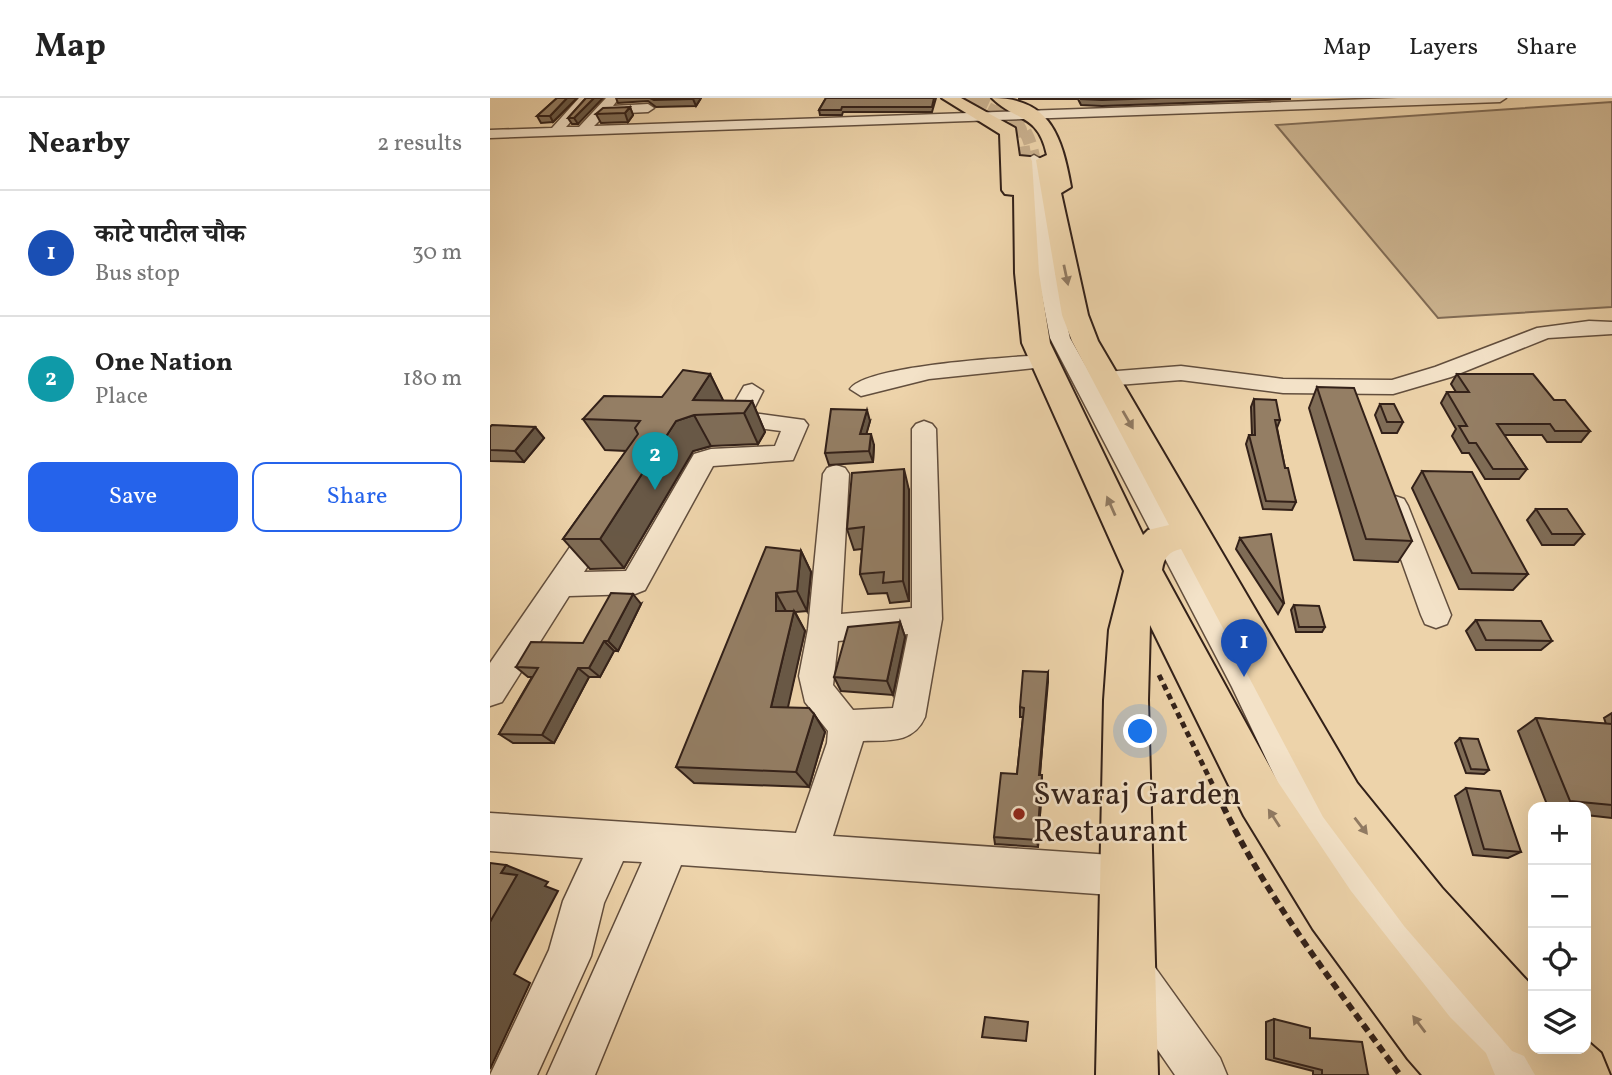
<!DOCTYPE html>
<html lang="en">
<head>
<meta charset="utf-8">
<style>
	:root { --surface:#fff; --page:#f6f6f6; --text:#222; --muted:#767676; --line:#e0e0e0; --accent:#2563eb }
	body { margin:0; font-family:Vollkorn,"Noto Serif Devanagari",serif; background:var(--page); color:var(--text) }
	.controls { position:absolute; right:21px; bottom:21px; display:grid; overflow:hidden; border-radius:14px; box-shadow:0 7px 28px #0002 }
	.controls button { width:63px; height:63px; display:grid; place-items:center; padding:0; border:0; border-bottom:2px solid var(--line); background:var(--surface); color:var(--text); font:35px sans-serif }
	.you { position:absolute; left:651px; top:634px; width:24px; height:24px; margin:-18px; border:5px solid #fff; border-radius:50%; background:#1a73e8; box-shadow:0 0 0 10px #1a73e833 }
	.badge { display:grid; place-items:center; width:46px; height:46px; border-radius:50%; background:var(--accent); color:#fff; font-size:23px; font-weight:700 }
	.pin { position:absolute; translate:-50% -58px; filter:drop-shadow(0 2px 4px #0008) }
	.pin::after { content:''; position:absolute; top:37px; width:24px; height:21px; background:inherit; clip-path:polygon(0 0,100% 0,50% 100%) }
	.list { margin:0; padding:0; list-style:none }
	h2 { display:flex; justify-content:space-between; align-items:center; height:91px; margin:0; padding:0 28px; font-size:30px }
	h2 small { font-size:23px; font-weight:400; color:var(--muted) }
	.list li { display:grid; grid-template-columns:46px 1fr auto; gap:21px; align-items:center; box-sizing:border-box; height:126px; padding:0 28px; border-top:2px solid var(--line) }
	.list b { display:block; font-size:26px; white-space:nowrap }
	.list p { margin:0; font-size:23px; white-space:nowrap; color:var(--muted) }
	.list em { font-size:23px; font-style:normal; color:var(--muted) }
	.actions { display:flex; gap:14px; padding:21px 28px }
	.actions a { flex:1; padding:16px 0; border:2px solid var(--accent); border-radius:14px; text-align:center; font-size:24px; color:var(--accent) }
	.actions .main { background:var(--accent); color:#fff }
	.icon { flex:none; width:38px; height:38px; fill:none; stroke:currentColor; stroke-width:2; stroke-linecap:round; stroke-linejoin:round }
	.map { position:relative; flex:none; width:1122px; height:977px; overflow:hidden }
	header { display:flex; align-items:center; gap:42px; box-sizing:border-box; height:98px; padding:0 35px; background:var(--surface); border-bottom:2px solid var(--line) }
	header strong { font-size:33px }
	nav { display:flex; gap:38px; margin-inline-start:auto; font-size:24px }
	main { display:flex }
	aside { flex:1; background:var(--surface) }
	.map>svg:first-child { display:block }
	.green { fill:#cdb591; stroke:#806b55; stroke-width:2 }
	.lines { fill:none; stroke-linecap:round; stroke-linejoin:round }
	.minor-tunnel { stroke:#c8af8d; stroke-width:13; stroke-dasharray:13 7; stroke-linecap:butt }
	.major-tunnel { stroke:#c8af8d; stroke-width:18; stroke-dasharray:18 9; stroke-linecap:butt }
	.minor-casing { stroke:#624e3d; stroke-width:3 }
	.major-casing { stroke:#332119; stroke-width:4 }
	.path-far1 { stroke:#332119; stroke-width:5; stroke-dasharray:6 4.5; stroke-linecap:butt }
	.path { stroke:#332119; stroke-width:6; stroke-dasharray:8 5; stroke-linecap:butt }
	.minor { fill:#f3e2c8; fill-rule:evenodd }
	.major { fill:#edd3aa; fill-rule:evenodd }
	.wall { fill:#7f6c56; stroke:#332119; stroke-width:2 }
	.shaded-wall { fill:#685846; stroke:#332119; stroke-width:2 }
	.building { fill:#947e64; stroke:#332119; stroke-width:2 }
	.oneway { fill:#907a62 }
	.poi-dot { fill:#8f2418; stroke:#f3e2c8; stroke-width:2.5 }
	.labels { text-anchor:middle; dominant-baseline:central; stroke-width:5; stroke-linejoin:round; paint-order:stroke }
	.near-poi-label { font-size:32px; fill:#332119; stroke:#f3e2c8; text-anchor:start }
</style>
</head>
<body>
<header>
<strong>Map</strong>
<nav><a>Map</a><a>Layers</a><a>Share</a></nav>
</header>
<main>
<aside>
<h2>Nearby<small>2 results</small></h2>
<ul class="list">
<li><span class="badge" style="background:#1a4fb4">1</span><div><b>काटे पाटील चौक</b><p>Bus stop</p></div><em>30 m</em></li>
<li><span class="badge" style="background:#0f9aa8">2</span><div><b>One Nation</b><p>Place</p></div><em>180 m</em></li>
</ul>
<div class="actions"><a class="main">Save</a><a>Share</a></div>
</aside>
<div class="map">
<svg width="1122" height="977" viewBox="0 0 1122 977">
	<rect width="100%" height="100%" fill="#edd3aa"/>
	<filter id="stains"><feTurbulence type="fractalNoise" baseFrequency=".00286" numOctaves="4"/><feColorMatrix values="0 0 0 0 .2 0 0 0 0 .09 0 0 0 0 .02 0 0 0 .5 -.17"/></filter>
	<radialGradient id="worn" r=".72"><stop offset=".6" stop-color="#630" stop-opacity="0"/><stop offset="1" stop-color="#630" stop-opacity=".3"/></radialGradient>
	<!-- green -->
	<path class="green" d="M1122 4V209L948 220 786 27Z"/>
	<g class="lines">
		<!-- minor-tunnel -->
		<path class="minor-tunnel" d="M487 0C522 16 536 20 544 61"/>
		<!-- major-tunnel -->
		<path class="major-tunnel" d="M473 0 524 27 528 32 533 63"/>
		<defs>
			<path id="minor" d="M89 0H102L76 29H89L116 0H129L123 8 158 6 164 10 158 14 116 16 104 28 908 0H1016L1010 4 0 40V32L62 30Z
				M544 57 551 61 566 177 580 240 766 569 827 687 908 798 1009 918 1053 960 1060 977H1003L977 950 878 828 801 713 742 589 560 240 548 177 537 61Z
				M1099 223 1122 224V236L1058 240 961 279 903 296 793 295 691 282 615 288 604 281 615 274 691 268 793 281 902 282 945 269 1047 230Z
				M555 257 566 263 563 268 439 281 371 298 360 291C376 267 522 259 555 257Z
				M262 286 273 293 262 315 314 322 318 327 303 362 223 368 155 492 145 496 79 498 12 604 0 608V565L100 420 110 417 120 420 124 427 94 474 136 473 204 356 221 351 285 348 291 333 239 326 235 321 254 288Z
				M434 323 442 326 446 331 452 521 435 619C423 646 398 642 373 643L343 738 636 758 650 764 656 778 650 792 636 798 191 767 105 977H57L152 764 133 763 114 805 101 858 47 977H0L59 852 73 803 93 760 0 753V715L306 735 337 645 338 633 315 604 309 578 318 531 333 376 337 370 346 367 355 370 359 376 351 516 422 510V331L426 326ZM418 536 403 610 363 612 343 587 348 543Z
				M905 398 914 401 918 408 961 517 957 526 946 530 935 526 931 517 892 408 896 401Z
				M643 855 659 861 730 960 737 977H685L627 893 621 877 627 861Z"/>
			<path id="major" d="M452 0H471L525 30 529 58 540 59 542 63 549 175 560 245 653 437 658 432 679 427 582 243 572 217 546 62 557 57C548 15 526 24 502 0 561 0 572 40 581 89L571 95 598 217 608 243 867 685 952 790 1043 889V951H1096V942L1111 955 1120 977H1045L1034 958 1022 953 914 828 833 719 691 451C678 454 674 460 672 472L788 684 861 793 960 919 996 955 1005 977H932L918 961 823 831 754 718 660 527 658 602 668 977H606L614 602 619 532 634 473 532 245 525 175 524 97 515 96 512 92 510 36Z"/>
		</defs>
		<!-- minor casing -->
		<use href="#minor" class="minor-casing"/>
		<!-- major casing -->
		<use href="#major" class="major-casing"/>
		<!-- path-far1 -->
		<path class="path-far1" d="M669 577 734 710"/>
		<!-- path -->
		<path class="path" d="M733 708C779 804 848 891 910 977"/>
		<!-- minor -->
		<use href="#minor" class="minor"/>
		<!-- major -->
		<use href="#major" class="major"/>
	</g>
	<!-- wall -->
	<path class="wall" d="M67 0H87L63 24 51 25 47 18Z
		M96 0 88 26H82L78 20Z
		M126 0H211L206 8 166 9 158 3 128 5Z
		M336 0H446L442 14H353L352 17H330L329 12Z
		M529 0H800V1L612 8 591 7 588 1H529Z
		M140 9 143 17 138 24 111 25 106 16Z
		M220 276 233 303H262L275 334 268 346 221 348 203 353 134 470 100 471 73 441 136 353 115 352 93 321 172 299Z
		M967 276 1064 302 1100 333 1091 344H1057L1052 337H1014L1037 371 1029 381H995L979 355H972L962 338 966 331 951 305 957 294H966L961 286Z
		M827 289 922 443 908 464 864 462 819 310Z
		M764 301 790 322 787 330 795 370 806 404 802 412 773 411 756 346 759 337H762L761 309Z
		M890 306 913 324 907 335H892L885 317Z
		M380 323 376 336 384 347 383 364 339 367 335 355Z
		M0 329H45L54 340 34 364 0 363Z
		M932 373 1038 476 1023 492 969 491 922 390Z
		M419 392V503L400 505 397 495 378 496 370 476 372 451 364 452 357 431Z
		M1046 411 1094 436 1084 447H1052L1037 422Z
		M750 440 794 505 788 516 746 451Z
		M311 453 321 474 317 513 305 514 315 533 297 610 324 616 335 634 319 689 204 685 186 669Z
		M151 506 128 553H124L110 579H99L64 645H23L9 636 42 579H38L26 569 93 545Z
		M804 507 835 529 832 534H806L801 512Z
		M986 522 1062 543 1051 552H986L976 533Z
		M410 524 415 539 403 597 351 593 344 579Z
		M558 574 550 677 552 685 548 749 505 746 504 739 527 676 533 619H530V609Z
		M1122 615V720L1096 717V709H1058L1028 633 1046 620 1116 626 1114 620Z
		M970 640 999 672 994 676 976 675 965 645Z
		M976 690 1031 754 1018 760 983 757 965 698Z
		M784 921 820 940 878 977H823V973L776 961V924Z"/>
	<!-- shaded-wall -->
	<path class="shaded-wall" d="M77 0H87L63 24 60 18Z
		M104 0H113L88 26 84 20Z
		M204 0H211L206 8 203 1Z
		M140 9 143 17 138 24 135 15Z
		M220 276 235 306 203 302Z
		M262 303 275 334 268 346 254 315Z
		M377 312 380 323 373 348 370 336Z
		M204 317 221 348 203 353 134 470 110 441 186 323Z
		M45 329 54 340 34 364 25 353Z
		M381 336 384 347 383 364 379 353Z
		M414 371 419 392V503L413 483Z
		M311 453 321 474 317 513 307 493Z
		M286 495 297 515 286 513Z
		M143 496 151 506 128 553 118 543Z
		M304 513 315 533 294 627 281 609Z
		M410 524 415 539 403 597 397 583Z
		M114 543 124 553 110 579 99 570Z
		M88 570 99 579 64 645 52 637Z
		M558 574V584L549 685V677Z
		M324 616 335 634 319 689 306 674Z
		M552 677V685L548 749 547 742Z
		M16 767 58 784 55 788 68 793 24 876 40 885 0 971V824L11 775Z"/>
	<!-- building -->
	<path class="building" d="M67 0H77L60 18H47Z
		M96 0H104L84 20H78Z
		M160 0H204L203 1 164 2Z
		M336 0H444L442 9H352L351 12H329Z
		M591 0H670L612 2 591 1Z
		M140 9 135 15 106 16 113 10Z
		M193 272 220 276 203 302 262 303 254 315 204 317 186 323 110 441H73L148 336 145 330 150 323 93 321 114 298 172 299Z
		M967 276H1043L1064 302H1075L1100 333H1065L1060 326H1007L1037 371H1003L986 345H979L969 328H977L957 294H979Z
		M827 289 864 290 922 443 876 441Z
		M764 301 786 302 790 322H785L795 370H798L806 404 776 403 759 337H765Z
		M890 306H904L913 324H897Z
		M341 311 377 312 370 336H381L379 353 335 355Z
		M2 327 45 329 25 353 0 352V329Z
		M414 371 413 483 393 485 394 474 370 476 374 429 357 431 362 375Z
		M932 373 982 374 1038 476 982 475Z
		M1046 411H1077L1094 436H1062Z
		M781 436 794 505H793L750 440Z
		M276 449 311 453 307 493 286 495V513H304L281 609 319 610 324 616 306 674 186 669Z
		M121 495 143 496 118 543H114L99 570H88L52 637 9 636 48 570 26 569 41 544 93 545Z
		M804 507 829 508 835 529H809Z
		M986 522 1051 523 1062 543 996 542Z
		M410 524 397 583 344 579 358 529Z
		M533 573 558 574 549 677H552L547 742 504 739 511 675 527 676 534 610 530 609Z
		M1046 620 1122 626V707L1080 703Z
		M970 640 988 641 999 672 981 671Z
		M976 690 1010 693 1031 754 994 751Z
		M0 765 16 767 11 775 27 777 0 824Z
		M495 919 538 924 536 943 492 939Z
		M784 921 820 930V940L872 944 878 977H832V972L784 960Z"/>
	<!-- one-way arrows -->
	<defs><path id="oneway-solid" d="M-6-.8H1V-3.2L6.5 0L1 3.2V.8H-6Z" transform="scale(1.75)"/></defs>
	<g class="oneway">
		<use href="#oneway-solid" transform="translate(576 177) rotate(78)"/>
		<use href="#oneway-solid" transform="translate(638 322) rotate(60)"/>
		<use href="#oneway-solid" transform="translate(621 408) rotate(-114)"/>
		<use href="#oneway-solid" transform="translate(784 720) rotate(-123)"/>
		<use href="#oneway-solid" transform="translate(871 728) rotate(52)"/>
		<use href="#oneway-solid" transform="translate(929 926) rotate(-127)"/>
	</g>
	<!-- markers -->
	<circle class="poi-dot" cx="529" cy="716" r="7"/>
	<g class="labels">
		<!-- near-poi labels -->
		<g class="near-poi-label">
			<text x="543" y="698">Swaraj Garden<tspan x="543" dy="37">Restaurant</tspan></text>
		</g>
	</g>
	<rect width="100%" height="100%" filter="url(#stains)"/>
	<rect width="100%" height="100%" fill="url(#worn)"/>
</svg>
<div class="controls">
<button>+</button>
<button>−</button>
<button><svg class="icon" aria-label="locate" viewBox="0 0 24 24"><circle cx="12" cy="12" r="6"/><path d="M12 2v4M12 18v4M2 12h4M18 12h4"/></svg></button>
<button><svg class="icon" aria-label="layers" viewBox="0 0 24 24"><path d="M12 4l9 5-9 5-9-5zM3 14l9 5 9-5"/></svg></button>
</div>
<div class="you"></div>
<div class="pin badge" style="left:754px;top:579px;background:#1a4fb4">1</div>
<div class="pin badge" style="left:165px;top:392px;background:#0f9aa8">2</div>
</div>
</main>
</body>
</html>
